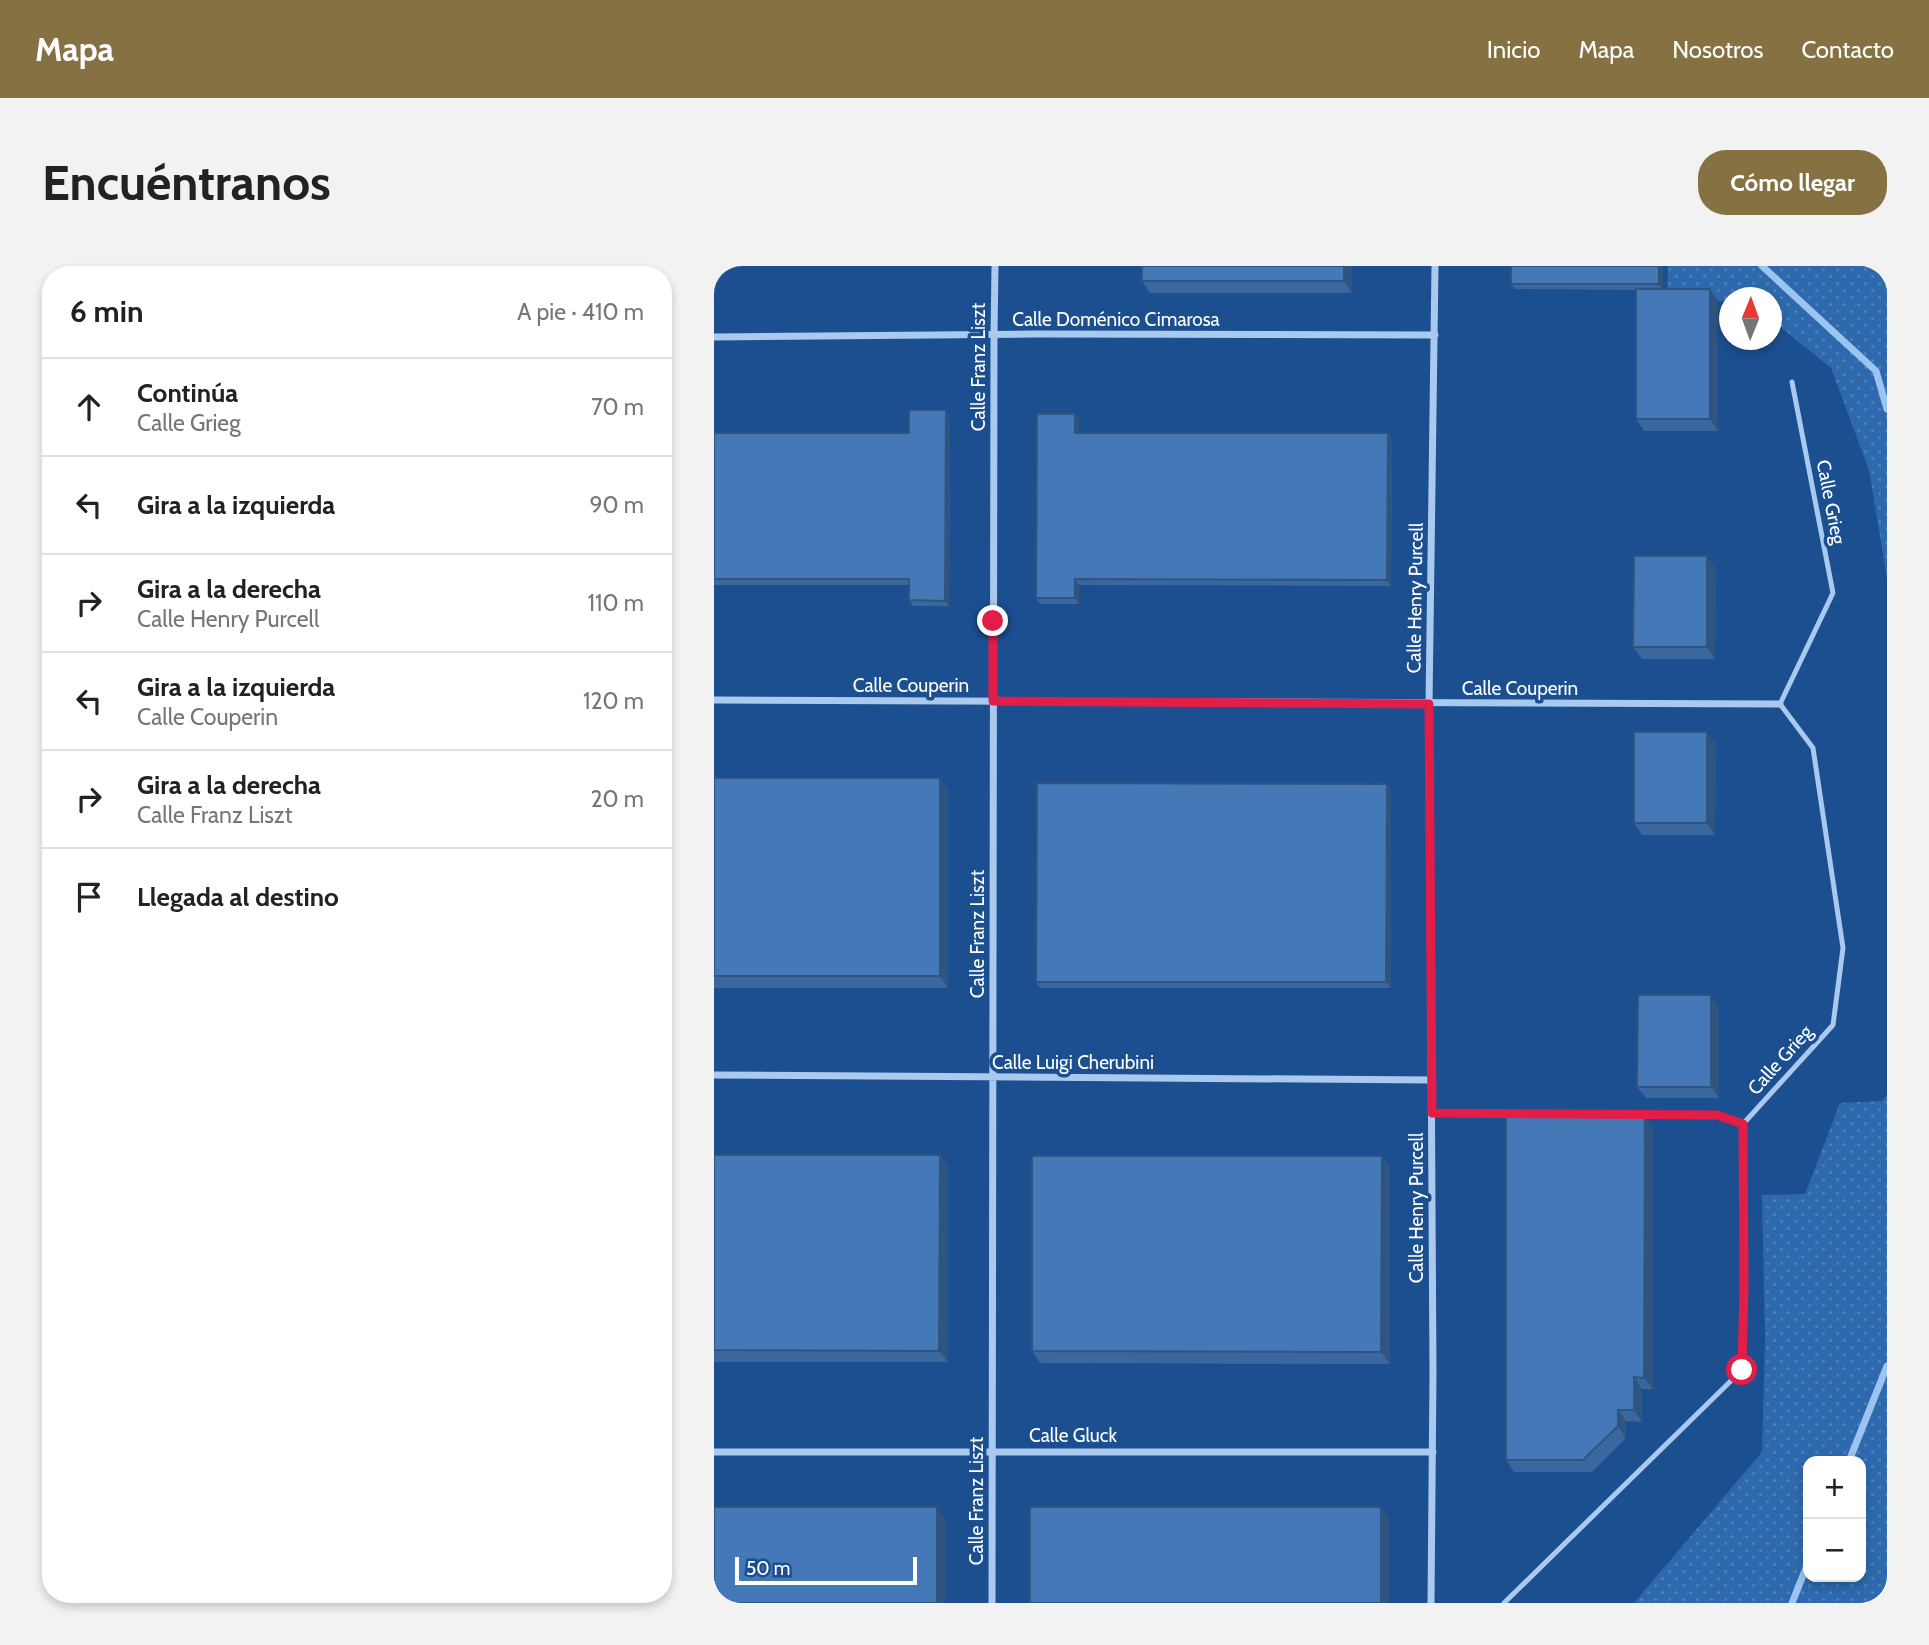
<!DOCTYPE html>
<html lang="es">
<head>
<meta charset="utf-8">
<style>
	:root { --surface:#fff; --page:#f2f2f2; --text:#222; --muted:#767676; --line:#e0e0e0; --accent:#857141 }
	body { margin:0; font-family:Cabin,sans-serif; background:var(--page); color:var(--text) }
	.controls { position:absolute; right:21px; bottom:21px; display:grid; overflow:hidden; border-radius:14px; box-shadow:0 4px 10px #0003 }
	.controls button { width:63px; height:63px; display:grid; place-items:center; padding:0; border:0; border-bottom:2px solid var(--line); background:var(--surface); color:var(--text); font:35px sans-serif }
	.compass { position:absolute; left:1005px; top:21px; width:63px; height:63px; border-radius:50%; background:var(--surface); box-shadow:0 4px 10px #0003; rotate:1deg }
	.scale { position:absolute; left:21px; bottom:18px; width:182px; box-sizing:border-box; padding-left:7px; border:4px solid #fff; border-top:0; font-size:19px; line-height:24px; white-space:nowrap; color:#fff; -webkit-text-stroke:5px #1b4f8f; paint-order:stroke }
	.stop { position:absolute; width:21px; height:21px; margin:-16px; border:5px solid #e11d48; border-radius:50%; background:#fff }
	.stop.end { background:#e11d48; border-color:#fff; box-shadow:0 2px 7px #0008 }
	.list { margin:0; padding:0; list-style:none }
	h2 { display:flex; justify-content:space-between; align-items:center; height:91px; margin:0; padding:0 28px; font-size:30px }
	h2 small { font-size:23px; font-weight:400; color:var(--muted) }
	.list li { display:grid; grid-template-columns:46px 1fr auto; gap:21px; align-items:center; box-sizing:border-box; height:98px; padding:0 28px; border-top:2px solid var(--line) }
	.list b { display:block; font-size:26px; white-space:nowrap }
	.list p { margin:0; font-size:23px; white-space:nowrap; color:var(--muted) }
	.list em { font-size:23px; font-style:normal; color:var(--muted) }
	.icon { flex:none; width:38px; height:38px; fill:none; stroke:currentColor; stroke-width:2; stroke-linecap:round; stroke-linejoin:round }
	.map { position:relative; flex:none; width:1173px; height:1337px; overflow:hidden; border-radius:28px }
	header { display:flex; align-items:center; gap:42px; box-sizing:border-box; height:98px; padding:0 35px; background:var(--accent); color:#fff }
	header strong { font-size:33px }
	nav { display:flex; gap:38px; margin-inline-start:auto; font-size:24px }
	.intro { display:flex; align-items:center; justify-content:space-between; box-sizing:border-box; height:168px; padding:0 42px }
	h1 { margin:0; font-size:49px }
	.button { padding:18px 32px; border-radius:28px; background:var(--accent); color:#fff; font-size:24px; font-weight:700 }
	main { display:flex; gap:42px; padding:0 42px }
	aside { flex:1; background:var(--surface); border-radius:28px; box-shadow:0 4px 10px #0003 }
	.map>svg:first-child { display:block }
	.grass { fill:url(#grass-dots); fill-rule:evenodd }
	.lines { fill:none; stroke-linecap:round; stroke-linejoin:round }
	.stream { stroke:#9cc4f0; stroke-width:7 }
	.lane { stroke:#a9c9ee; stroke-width:5 }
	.street { stroke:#a9c9ee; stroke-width:7 }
	.wall { fill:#3a679d }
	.shaded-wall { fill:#305480 }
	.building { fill:#4478b7; stroke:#305480; stroke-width:2 }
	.route { stroke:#e11d48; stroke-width:9 }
	.labels { text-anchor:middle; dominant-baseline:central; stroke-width:7; stroke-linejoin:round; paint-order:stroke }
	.street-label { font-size:19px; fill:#fff; stroke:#1b4f8f }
</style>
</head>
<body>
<header>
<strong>Mapa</strong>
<nav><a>Inicio</a><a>Mapa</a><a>Nosotros</a><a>Contacto</a></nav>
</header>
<div class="intro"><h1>Encuéntranos</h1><a class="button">Cómo llegar</a></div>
<main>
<aside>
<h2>6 min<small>A pie · 410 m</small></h2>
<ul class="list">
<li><svg class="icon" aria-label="ahead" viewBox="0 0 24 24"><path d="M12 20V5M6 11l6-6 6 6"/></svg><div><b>Continúa</b><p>Calle Grieg</p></div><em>70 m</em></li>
<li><svg class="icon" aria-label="left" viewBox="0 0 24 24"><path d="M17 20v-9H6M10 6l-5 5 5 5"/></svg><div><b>Gira a la izquierda</b></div><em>90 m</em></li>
<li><svg class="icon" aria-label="right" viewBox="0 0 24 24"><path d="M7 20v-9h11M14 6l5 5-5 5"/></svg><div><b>Gira a la derecha</b><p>Calle Henry Purcell</p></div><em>110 m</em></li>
<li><svg class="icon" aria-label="left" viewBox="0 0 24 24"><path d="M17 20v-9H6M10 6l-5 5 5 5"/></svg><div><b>Gira a la izquierda</b><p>Calle Couperin</p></div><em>120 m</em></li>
<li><svg class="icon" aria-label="right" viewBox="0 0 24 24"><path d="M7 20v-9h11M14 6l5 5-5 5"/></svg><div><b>Gira a la derecha</b><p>Calle Franz Liszt</p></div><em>20 m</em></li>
<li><svg class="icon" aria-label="arrive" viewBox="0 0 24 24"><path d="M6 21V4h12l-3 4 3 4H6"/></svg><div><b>Llegada al destino</b></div></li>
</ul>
</aside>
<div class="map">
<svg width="1173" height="1337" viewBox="0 0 1173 1337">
	<defs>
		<pattern id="grass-dots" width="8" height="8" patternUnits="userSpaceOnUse" patternTransform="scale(1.75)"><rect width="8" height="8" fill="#2e69ad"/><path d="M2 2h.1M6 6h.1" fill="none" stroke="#4d80b9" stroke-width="1.8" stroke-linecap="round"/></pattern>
	</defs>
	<rect width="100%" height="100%" fill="#1b4f8f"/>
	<!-- grass -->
	<path class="grass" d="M954 0H1173V312L1155 204 1117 102 1058 54V32H1015V35H953Z
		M1173 829V1337H920L1048 1186 1051 1071 1048 929 1091 928 1126 837 1168 835ZM1094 1195H1147V1311H1094Z"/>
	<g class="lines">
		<!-- stream -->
		<path class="stream" d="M1048 0 1162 105 1173 143
			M1135 1195 1173 1100
			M1078 1337 1094 1297"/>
		<!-- lane -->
		<path class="lane" d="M718 847 1003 849 1029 858
			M790 1337 1028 1104 1030 1021 1029 858 1119 759 1129 682 1099 482 1066 438 1119 327 1078 116"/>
		<!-- street -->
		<path class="street" d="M0 71 319 68 721 69
			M0 434 1066 438
			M0 809 718 814
			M0 1186H719
			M278 1337 280 68 281 0
			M717 1337 719 1107 715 438 721 0"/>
	</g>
	<!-- wall -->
	<path class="wall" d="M638 0V27H436L428 15Z
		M949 0V23L1004 35V165H930L922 153V24L801 23 797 18Z
		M236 150 235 340H199L195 334V319H0V167H195Z
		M365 154V167H674L678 173 677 320 365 319V338H326L322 332Z
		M1002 302 1001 393H928L919 381Z
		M993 466 1002 478 1001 569H928L920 557Z
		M0 512 234 524V722H0Z
		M673 518 677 524V722H326L322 716Z
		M1005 741V832H932L923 821Z
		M939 862V1123H928V1156L912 1155V1172L878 1206H800L792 1194Z
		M0 889H226L234 901V1096H0Z
		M668 890 676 902V1098L326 1097 318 1085Z"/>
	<!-- shaded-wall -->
	<path class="shaded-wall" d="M630 0H638V27L630 15Z
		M945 0H949V24L945 18Z
		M996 23 1004 35V165L996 153Z
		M232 144 236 150 235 340 231 335Z
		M361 148 365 154V173L361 167Z
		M674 167 678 173 677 320 673 314Z
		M993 290 1002 302 1001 393 993 381Z
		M361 313 365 319V338L361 332Z
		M993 466 1002 478 1001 569 993 557Z
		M226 512 234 524V722L226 710Z
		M673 518 677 524V722L672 716Z
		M997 729 1005 741V832L997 821Z
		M931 850 939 862V1123L930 1112Z
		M226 889 234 901V1096L225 1085Z
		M668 890 676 902V1098L667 1086Z
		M920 1111 928 1123V1156L920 1144Z
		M904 1144 912 1155V1172L904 1160Z
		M223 1241 231 1253V1337H223Z
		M667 1241 675 1253V1337H667Z"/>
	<!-- building -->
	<path class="building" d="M428 0H630V15H428Z
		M797 0H945V18H797Z
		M922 23H996V153H922Z
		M195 144H232L231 335 195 334V313H0V167H195Z
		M323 148H361V167H674L673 314 361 313V332H322Z
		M920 290H993V381H919Z
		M920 466H993V557H920Z
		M0 512H226V710H0Z
		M323 517 673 518 672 716H322Z
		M924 729H997V821H923Z
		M792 850H931L930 1112 920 1111V1144H904V1160L869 1194H792Z
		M0 889H226L225 1085 0 1084Z
		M318 890H668L667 1086 318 1085Z
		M0 1241H223V1337H0Z
		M316 1241H667V1337H316Z"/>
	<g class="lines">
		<!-- route -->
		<path class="route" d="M279 355V435L715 438 718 847 1003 849 1029 858 1030 1021 1028 1104"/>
	</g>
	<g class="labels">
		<!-- street labels -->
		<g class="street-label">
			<text x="402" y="53">Calle Doménico Cimarosa</text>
			<text transform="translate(264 101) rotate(-90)">Calle Franz Liszt</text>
			<text transform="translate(1117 236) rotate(79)">Calle Grieg</text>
			<text transform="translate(701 332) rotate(-89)">Calle Henry Purcell</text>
			<text x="197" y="419">Calle Couperin</text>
			<text x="806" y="422">Calle Couperin</text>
			<text transform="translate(263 668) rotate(-90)">Calle Franz Liszt</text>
			<text transform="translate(1066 794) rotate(-48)">Calle Grieg</text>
			<text x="359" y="796">Calle Luigi Cherubini</text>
			<text transform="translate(702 942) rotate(-90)">Calle Henry Purcell</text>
			<text x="359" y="1169">Calle Gluck</text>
			<text transform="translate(262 1235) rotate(-90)">Calle Franz Liszt</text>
		</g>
	</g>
</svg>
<div class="controls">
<button>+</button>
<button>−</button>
</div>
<svg class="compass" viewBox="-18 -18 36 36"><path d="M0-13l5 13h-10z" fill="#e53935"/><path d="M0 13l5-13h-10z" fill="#767676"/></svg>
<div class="scale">50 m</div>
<div class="stop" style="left:1028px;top:1104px"></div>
<div class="stop end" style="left:279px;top:355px"></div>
</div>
</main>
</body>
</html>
